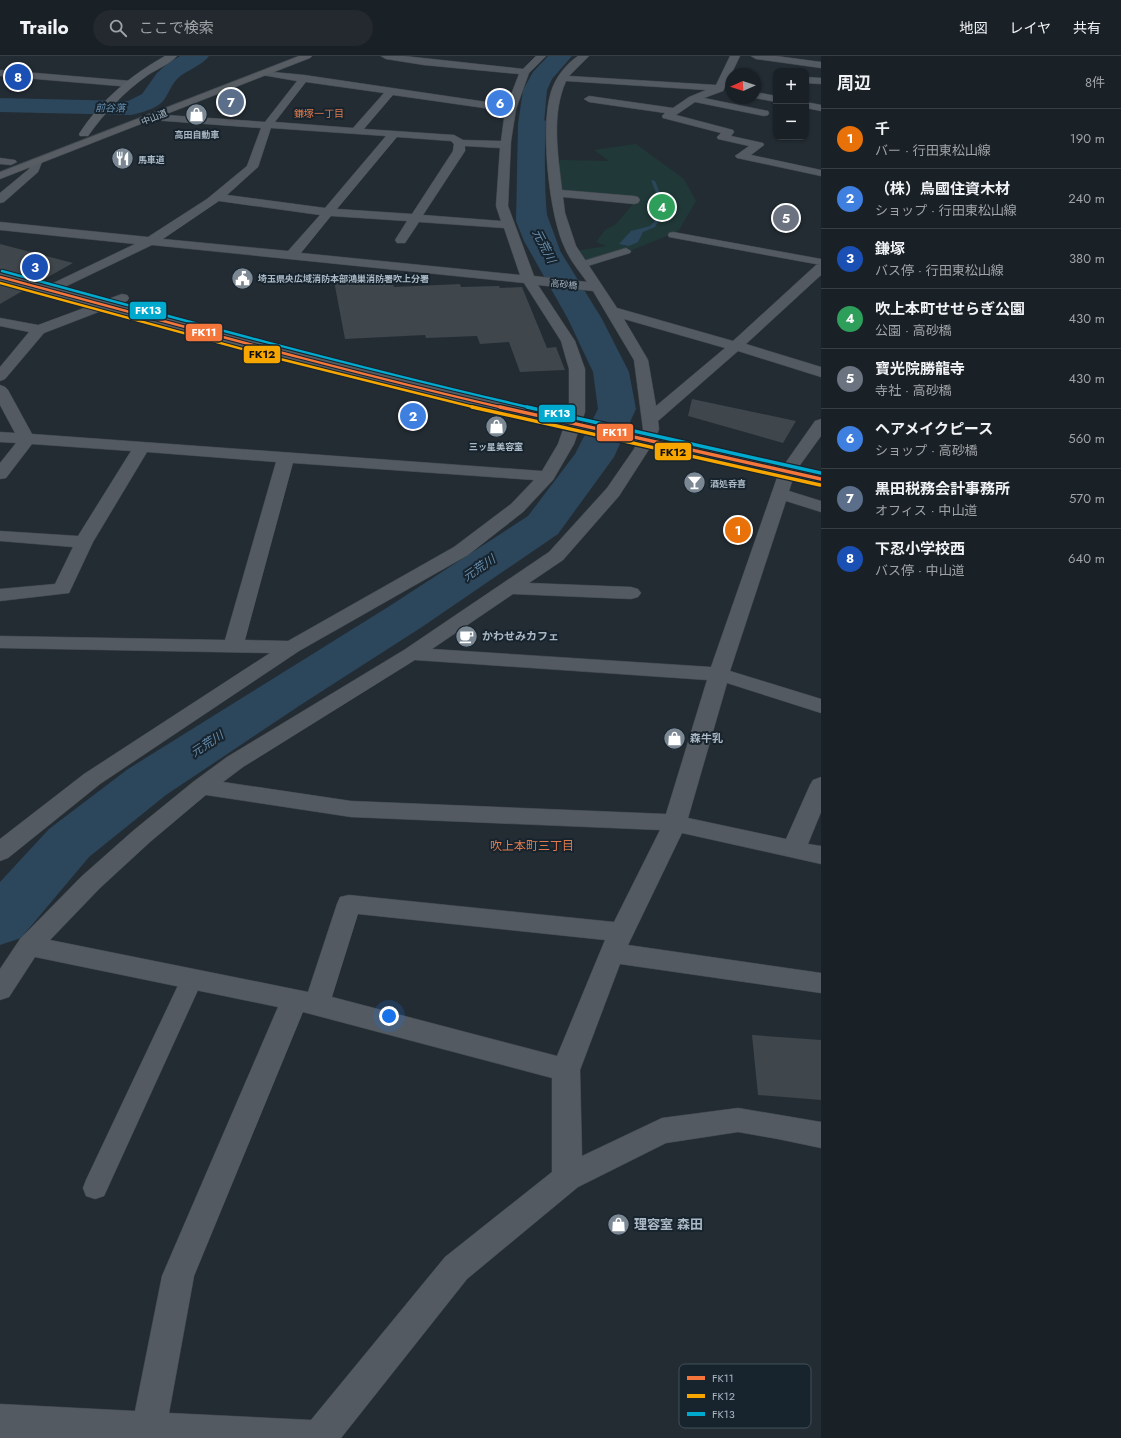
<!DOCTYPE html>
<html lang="ja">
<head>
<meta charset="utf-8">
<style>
	:root { --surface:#1a2126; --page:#23292e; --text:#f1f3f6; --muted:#9fa3a7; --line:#383e43; --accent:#d93025 }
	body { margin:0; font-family:Jost,"Noto Sans JP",sans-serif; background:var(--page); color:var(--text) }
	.controls { position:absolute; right:12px; top:12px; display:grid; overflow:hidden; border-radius:8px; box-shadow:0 1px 3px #0004 }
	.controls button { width:36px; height:36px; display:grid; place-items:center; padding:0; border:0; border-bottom:1px solid var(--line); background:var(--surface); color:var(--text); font:20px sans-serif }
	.compass { position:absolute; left:725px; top:12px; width:36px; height:36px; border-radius:50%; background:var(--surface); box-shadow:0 1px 3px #0004; rotate:267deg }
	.you { position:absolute; left:389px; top:960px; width:14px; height:14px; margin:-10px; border:3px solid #fff; border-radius:50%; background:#1a73e8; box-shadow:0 0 0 6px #1a73e833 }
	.badge { display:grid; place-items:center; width:26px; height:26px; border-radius:50%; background:var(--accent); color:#fff; font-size:13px; font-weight:700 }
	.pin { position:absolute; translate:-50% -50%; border:2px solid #fff; box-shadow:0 1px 4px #0006 }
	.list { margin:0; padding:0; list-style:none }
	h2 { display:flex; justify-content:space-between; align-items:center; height:52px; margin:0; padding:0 16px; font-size:17px }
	h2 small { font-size:13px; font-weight:400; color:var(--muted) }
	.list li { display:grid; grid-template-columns:26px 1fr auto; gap:12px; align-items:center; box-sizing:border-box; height:60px; padding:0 16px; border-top:1px solid var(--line) }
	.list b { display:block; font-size:15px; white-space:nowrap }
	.list p { margin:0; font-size:13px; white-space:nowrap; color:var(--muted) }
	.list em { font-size:13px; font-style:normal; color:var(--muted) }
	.icon { flex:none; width:22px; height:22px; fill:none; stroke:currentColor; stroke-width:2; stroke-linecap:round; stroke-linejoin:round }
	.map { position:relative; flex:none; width:821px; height:1382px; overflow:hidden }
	header { display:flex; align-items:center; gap:24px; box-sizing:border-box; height:56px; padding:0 20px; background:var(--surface); border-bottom:1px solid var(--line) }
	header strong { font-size:19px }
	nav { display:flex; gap:22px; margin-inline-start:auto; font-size:14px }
	.search { width:280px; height:36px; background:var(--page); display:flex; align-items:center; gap:10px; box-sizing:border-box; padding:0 14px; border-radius:22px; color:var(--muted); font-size:15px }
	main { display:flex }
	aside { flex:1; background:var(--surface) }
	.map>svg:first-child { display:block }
	.green { fill:#203838 }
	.water { fill:#2c465c }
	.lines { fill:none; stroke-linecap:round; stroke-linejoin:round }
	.stream { fill:#2c465c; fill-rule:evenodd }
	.river { fill:#2c465c; fill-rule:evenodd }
	.building { fill:#3f464c }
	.service-casing { stroke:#40464b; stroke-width:1 }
	.minor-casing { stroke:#40464b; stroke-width:1 }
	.secondary-casing { stroke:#40464b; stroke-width:1 }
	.primary-casing { stroke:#40494f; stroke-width:1 }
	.trunk-casing { stroke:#3f484f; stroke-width:1 }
	.service { fill:#535a61; fill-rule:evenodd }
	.minor { fill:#535a61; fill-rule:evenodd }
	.secondary { fill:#575e66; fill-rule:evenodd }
	.primary { fill:#555d63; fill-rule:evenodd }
	.trunk { fill:#575d62; fill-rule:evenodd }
	.bus-1-far1-casing { stroke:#17232d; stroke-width:4.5 }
	.bus-1-casing { stroke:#17232d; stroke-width:6 }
	.bus-2-far1-casing { stroke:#17232d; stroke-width:4.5 }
	.bus-2-casing { stroke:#17232d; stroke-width:6 }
	.bus-3-far1-casing { stroke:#17232d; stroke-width:4.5 }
	.bus-3-casing { stroke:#17232d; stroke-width:6 }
	.bus-1-far1 { stroke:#f5763a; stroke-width:2.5 }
	.bus-1 { stroke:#f5763a; stroke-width:3.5 }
	.bus-2-far1 { stroke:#f7a600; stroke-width:2.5 }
	.bus-2 { stroke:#f7a600; stroke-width:3.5 }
	.bus-3-far1 { stroke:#00a9ce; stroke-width:2.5 }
	.bus-3 { stroke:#00a9ce; stroke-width:3.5 }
	.labels { text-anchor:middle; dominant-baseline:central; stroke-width:4; stroke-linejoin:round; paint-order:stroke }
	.far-street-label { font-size:9px; fill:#abb9c6; stroke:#17232d }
	.far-poi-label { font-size:9px; font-weight:bold; fill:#abb9c6; stroke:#17232d; text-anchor:start }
	.far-water-label { font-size:10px; font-style:italic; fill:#678fae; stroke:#17232d }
	.far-neighbourhood-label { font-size:10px; fill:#de7a4e; stroke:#17232d }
	.poi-label { font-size:11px; font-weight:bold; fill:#abb9c6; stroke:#17232d; text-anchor:start }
	.water-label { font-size:12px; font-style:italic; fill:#678fae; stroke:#17232d }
	.neighbourhood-label { font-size:12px; fill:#de7a4e; stroke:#17232d }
	.near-poi-label { font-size:13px; font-weight:bold; fill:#abb9c6; stroke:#17232d; text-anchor:start }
	.key { fill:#17232d; stroke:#43505b; stroke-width:1 }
	.key-label { font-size:11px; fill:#abb9c6 }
	.line-badge { stroke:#17232d; stroke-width:1.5 }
	.badge-label { font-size:11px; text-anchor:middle; font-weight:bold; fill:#fff }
	.pale-badge-label { font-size:11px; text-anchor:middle; font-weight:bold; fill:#111 }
</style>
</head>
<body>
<header>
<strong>Trailo</strong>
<div class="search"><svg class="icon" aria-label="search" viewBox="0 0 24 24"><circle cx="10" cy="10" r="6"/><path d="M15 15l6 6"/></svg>ここで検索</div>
<nav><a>地図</a><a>レイヤ</a><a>共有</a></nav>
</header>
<main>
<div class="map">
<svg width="821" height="1382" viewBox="0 0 821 1382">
	<rect width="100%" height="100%" fill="#232c33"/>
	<!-- green -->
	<path class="green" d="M636 88 684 123 696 145 679 174 675 177 589 211 575 195 606 190 596 186 605 174 616 168 635 146 564 136 560 134V104L609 105 594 94Z"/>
	<!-- water -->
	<path class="water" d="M657 139H661L673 147C668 158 657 154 647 153Z
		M653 167H657L655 171 643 176 638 186 629 190 619 188 631 175 650 170Z"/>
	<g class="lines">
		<!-- stream -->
		<path class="stream" d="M544 64 546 65 544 120 542 121 540 120 542 65Z
			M542 122 544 123 547 159 560 194 557 196 554 194 541 159 540 123Z
			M651 124 655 125 661 140 657 139Z
			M659 154 663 155 657 168H653Z"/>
		<!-- river -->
		<path class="river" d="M180 0H209C202 10 186 14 177 23 170 30 167 43 160 48 152 54 140 57 131 59L0 56V42L128 45 142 38 157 17 168 7Z
			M548 0H572L552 23 547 34 544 68 546 165 554 185 602 263 629 316 636 353 614 401 558 478 422 571 302 648 166 739 89 801 21 882 0 889V826L49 773 128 713 388 551 528 460 575 398 598 353 593 316 568 263 524 185 516 165 518 68 523 34 533 16Z"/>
	</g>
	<!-- building -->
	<path class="building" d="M0 188 73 207 39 226 0 216Z
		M391 222 394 231 460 228 461 231 499 230 500 232 522 231 547 292 556 291 565 314 520 316 509 286 480 288 477 280 426 282 425 279 345 283 334 225Z
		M0 227 26 233 0 248Z
		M692 343 796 365 783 387 688 360Z
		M752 979 821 984V1044L758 1039Z"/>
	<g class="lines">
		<defs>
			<path id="service" d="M673 176 821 203V209L669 181 668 179 669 177Z
				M626 192 631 195 630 197 581 212 576 209 577 207Z
				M192 915 200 917 203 923 104 1140 95 1143 86 1140 83 1132 86 1124 181 923 184 917Z"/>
			<path id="minor" d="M381 0H404L523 13 536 0H546L529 17 516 53 511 85 508 150 534 220 587 226C579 215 569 203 564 190 549 158 540 70 551 36 555 22 566 8 578 0H589L569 20 716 29 730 0H740L723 35 704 42 768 55 769 57 768 59 764 60 695 46 676 59 733 74 734 76 731 80 763 87 764 89 751 99 821 114V120L737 102 735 100 749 90 718 83 717 81 721 77 663 62 662 60 665 57 589 46 584 43 589 40 673 52 689 41 706 34 566 25C551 59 558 98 562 134L634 140 638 141 640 144 638 147 634 148 563 141 565 157 576 190 617 252 733 285 816 209 821 208V219L746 288 821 311V321L738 295 658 365 659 373 655 384 619 440 563 504 529 527 631 531 638 533 641 537 638 541 631 543 513 538 432 593 711 611 779 416 815 365 821 363V380L795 416 789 435 821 445V456L786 445 730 615 821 643V657L727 627 688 762 786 783 810 729 813 724 821 721V756L808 788 821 790V808L682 777 628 889 821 917V937L620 908 580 1014 582 1100 662 1062 738 1052 821 1066V1092L778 1083 738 1076 666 1087 578 1131 467 1223 341 1382H0V1348L135 1355 162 1220 278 951 35 901 9 941 0 944V913L20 883 82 820 134 774 193 726 227 701 404 594 549 496 607 432 634 393 643 373 634 304 593 235 538 229 575 285 585 313V356L574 388 553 424 523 456 468 499 299 595 100 728 8 802 0 805V783L84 718 270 597 0 592V580L225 584 276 406 147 396 93 486 69 537 0 545V533L55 528 73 491 0 485V475L78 480 131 395 32 388 6 422 0 423V407L16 387 0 386V376L15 377 0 349V329L5 331 8 334 32 378 542 415 558 388 569 356V313L561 285 524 227 152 189 50 238 45 237 43 234 45 231 135 188 0 174V166L148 181 207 143 247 110 261 72 152 64 147 61 152 58 265 66 297 25 262 19 260 17 262 15 304 19 507 49 519 18 424 9 386 3ZM306 26 384 37 353 72 275 66ZM393 39 505 55 501 85 463 84 454 79 364 73ZM271 72 386 80 325 152 227 139 258 111ZM397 81 451 85 454 88 453 95 412 158 337 153ZM465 90 500 92 496 150 501 165 423 159 465 95ZM219 145 320 159 288 195 163 183ZM331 160 407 165 395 184 397 187H405L419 166 504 172 520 219 301 197ZM624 263 725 292 656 350 648 304ZM293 407 534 424 511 448 454 491 288 585 245 584ZM415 604 707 624 666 758 351 745 223 726 243 711ZM206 739 351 761 660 774 614 866 349 839 340 841 337 848 308 936 50 884 100 832 150 786ZM358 858 605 884 557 1000 332 941ZM303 956 552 1022V1116L445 1201 311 1364 169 1357 194 1220Z
				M751 0H776L821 6V12L756 3Z
				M0 14 131 25 136 28 131 31 0 20Z
				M806 21 821 22V28L806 27Z
				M755 36 776 40V46L755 42Z
				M806 46 821 49V55L806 52Z
				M0 102 15 104 17 106 11 109 0 108Z
				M36 103 42 106 38 116 4 146 0 147V137L29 113 32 104Z
				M122 238 127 239 129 242 127 245 44 277 5 323 0 325V311L29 276 0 270V262L38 269Z"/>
			<path id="secondary" d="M165 0H177C170 8 157 13 148 19 124 36 105 56 88 80H80L79 78C100 45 131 19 165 0Z"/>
			<path id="primary" d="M0 217 275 291 441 332 821 418V428L440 342 265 297 0 225Z"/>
			<path id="trunk" d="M299 0H312L310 2 0 123V116Z"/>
		</defs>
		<!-- service casing -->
		<use href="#service" class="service-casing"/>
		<!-- minor casing -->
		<use href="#minor" class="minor-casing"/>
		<!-- secondary casing -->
		<use href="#secondary" class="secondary-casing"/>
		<!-- primary casing -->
		<use href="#primary" class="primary-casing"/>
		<!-- trunk casing -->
		<use href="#trunk" class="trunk-casing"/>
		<!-- service -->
		<use href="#service" class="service"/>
		<!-- minor -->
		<use href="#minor" class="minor"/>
		<!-- secondary -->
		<use href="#secondary" class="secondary"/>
		<!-- primary -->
		<use href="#primary" class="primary"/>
		<!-- trunk -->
		<use href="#trunk" class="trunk"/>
		<defs>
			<path id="bus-1-far1" d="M0 221C168 266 335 313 504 352"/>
			<path id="bus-1" d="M500 351 821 423"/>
			<path id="bus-2-far1" d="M0 227 268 300 477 352"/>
			<path id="bus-2" d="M472 351 820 429"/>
			<path id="bus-3-far1" d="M2 215C178 263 354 311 532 352"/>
			<path id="bus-3" d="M527 351 821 417"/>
		</defs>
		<!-- bus-1-far1 casing -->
		<use href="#bus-1-far1" class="bus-1-far1-casing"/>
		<!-- bus-1 casing -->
		<use href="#bus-1" class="bus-1-casing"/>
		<!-- bus-2-far1 casing -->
		<use href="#bus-2-far1" class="bus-2-far1-casing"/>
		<!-- bus-2 casing -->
		<use href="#bus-2" class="bus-2-casing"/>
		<!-- bus-3-far1 casing -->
		<use href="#bus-3-far1" class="bus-3-far1-casing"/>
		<!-- bus-3 casing -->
		<use href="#bus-3" class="bus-3-casing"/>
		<!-- bus-1-far1 -->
		<use href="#bus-1-far1" class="bus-1-far1"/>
		<!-- bus-1 -->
		<use href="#bus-1" class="bus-1"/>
		<!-- bus-2-far1 -->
		<use href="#bus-2-far1" class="bus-2-far1"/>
		<!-- bus-2 -->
		<use href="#bus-2" class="bus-2"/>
		<!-- bus-3-far1 -->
		<use href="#bus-3-far1" class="bus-3-far1"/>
		<!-- bus-3 -->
		<use href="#bus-3" class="bus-3"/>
	</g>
	<!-- icons -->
	<defs>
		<symbol id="shop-disc" viewBox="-11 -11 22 22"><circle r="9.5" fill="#7b8893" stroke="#17232d"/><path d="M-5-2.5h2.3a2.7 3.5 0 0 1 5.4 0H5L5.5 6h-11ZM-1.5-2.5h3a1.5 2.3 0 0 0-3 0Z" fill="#fff"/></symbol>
		<symbol id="restaurant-disc" viewBox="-11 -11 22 22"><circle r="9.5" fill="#7b8893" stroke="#17232d"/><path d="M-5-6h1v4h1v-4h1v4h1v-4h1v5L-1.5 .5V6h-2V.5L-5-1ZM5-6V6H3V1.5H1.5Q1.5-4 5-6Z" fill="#fff"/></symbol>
		<symbol id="civic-disc" viewBox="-11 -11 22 22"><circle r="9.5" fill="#7b8893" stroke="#17232d"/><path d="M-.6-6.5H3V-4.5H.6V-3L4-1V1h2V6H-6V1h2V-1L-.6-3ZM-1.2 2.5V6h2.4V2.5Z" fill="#fff"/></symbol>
		<symbol id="bar-disc" viewBox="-11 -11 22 22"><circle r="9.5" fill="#7b8893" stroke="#17232d"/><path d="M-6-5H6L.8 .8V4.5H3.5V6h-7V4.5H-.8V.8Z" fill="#fff"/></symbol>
		<symbol id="cafe-disc" viewBox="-11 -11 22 22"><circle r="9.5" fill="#7b8893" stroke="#17232d"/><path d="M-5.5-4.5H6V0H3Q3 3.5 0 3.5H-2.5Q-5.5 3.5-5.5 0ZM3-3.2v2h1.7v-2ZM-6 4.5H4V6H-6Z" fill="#fff"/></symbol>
	</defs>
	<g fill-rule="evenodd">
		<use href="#shop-disc" x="184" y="46" width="25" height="25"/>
		<use href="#restaurant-disc" x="110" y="90" width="25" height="25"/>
		<use href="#civic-disc" x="230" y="210" width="25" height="25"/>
		<use href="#shop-disc" x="484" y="358" width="25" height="25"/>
		<use href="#bar-disc" x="682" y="414" width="25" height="25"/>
		<use href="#cafe-disc" x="454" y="568" width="25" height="25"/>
		<use href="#shop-disc" x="662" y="670" width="25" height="25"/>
		<use href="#shop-disc" x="606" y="1156" width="25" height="25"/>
	</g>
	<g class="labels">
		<!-- far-street labels -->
		<g class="far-street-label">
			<text transform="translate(154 61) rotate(-22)">中山道</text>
			<text transform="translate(564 228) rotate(6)">高砂橋</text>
		</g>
		<!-- far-poi labels -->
		<g class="far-poi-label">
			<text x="197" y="78" text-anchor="middle">高田自動車</text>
			<text x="138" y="103">馬車道</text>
			<text x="258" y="222">埼玉県央広域消防本部鴻巣消防署吹上分署</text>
			<text x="496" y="390" text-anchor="middle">三ッ星美容室</text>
			<text x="710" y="427">酒処呑喜</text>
		</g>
		<!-- far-water labels -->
		<g class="far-water-label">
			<text transform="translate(110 52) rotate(1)">前谷落</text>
		</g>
		<!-- far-neighbourhood labels -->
		<g class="far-neighbourhood-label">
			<text x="319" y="57">鎌塚一丁目</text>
		</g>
		<!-- poi labels -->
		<g class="poi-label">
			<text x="482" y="580">かわせみカフェ</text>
			<text x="690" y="682">森牛乳</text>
		</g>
		<!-- water labels -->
		<g class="water-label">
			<text transform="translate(544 190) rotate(63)">元荒川</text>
			<text transform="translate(479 512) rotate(-34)">元荒川</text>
			<text transform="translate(207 688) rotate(-33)">元荒川</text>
		</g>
		<!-- neighbourhood labels -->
		<g class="neighbourhood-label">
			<text x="532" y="790">吹上本町三丁目</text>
		</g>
		<!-- near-poi labels -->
		<g class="near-poi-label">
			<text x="634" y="1168">理容室 森田</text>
		</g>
	</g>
	<!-- legend -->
	<rect x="679" y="1308" width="132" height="64" rx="6" class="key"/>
	<rect x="687" y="1320" width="18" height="4" fill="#f5763a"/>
	<rect x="687" y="1338" width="18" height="4" fill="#f7a600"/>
	<rect x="687" y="1356" width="18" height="4" fill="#00a9ce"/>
	<g class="key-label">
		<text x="712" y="1326">FK11</text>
		<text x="712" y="1344">FK12</text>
		<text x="712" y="1362">FK13</text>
	</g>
	<g class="line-badge">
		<rect x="129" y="245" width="38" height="19" rx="4" fill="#00a9ce"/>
		<rect x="185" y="267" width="38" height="19" rx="4" fill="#f5763a"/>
		<rect x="243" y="289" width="38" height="19" rx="4" fill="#f7a600"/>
		<rect x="538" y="348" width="38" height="19" rx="4" fill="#00a9ce"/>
		<rect x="596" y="367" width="38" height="19" rx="4" fill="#f5763a"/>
		<rect x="654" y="386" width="38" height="19" rx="4" fill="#f7a600"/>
	</g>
	<g class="badge-label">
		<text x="148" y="258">FK13</text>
		<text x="204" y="280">FK11</text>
		<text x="557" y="361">FK13</text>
		<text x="615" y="380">FK11</text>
	</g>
	<g class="pale-badge-label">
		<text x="262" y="302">FK12</text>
		<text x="673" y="400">FK12</text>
	</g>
</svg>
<div class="controls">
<button>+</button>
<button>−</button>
</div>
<svg class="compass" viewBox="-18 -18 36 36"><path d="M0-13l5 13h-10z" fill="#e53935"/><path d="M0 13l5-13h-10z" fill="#9fa3a7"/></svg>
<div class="you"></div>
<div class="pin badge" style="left:738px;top:474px;background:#e8710a">1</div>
<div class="pin badge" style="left:413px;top:360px;background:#3f7fe0">2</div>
<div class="pin badge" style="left:35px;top:211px;background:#1a4fb4">3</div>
<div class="pin badge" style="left:662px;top:151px;background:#2e9e5b">4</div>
<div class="pin badge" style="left:786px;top:162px;background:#6b7280">5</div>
<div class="pin badge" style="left:500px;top:47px;background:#3f7fe0">6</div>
<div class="pin badge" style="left:231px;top:46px;background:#5c6f8a">7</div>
<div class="pin badge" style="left:18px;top:21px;background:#1a4fb4">8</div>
</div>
<aside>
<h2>周辺<small>8件</small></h2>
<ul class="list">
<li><span class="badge" style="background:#e8710a">1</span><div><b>千</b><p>バー · 行田東松山線</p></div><em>190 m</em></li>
<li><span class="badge" style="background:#3f7fe0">2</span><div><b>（株）鳥國住資木材</b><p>ショップ · 行田東松山線</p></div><em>240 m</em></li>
<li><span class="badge" style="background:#1a4fb4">3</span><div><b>鎌塚</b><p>バス停 · 行田東松山線</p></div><em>380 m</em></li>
<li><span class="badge" style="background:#2e9e5b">4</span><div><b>吹上本町せせらぎ公園</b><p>公園 · 高砂橋</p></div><em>430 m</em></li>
<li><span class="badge" style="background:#6b7280">5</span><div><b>寶光院勝龍寺</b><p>寺社 · 高砂橋</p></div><em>430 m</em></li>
<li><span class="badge" style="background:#3f7fe0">6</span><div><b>ヘアメイクピース</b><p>ショップ · 高砂橋</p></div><em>560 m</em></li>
<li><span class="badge" style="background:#5c6f8a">7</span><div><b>黒田税務会計事務所</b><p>オフィス · 中山道</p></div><em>570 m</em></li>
<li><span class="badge" style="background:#1a4fb4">8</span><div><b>下忍小学校西</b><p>バス停 · 中山道</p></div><em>640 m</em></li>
</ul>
</aside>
</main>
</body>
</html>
